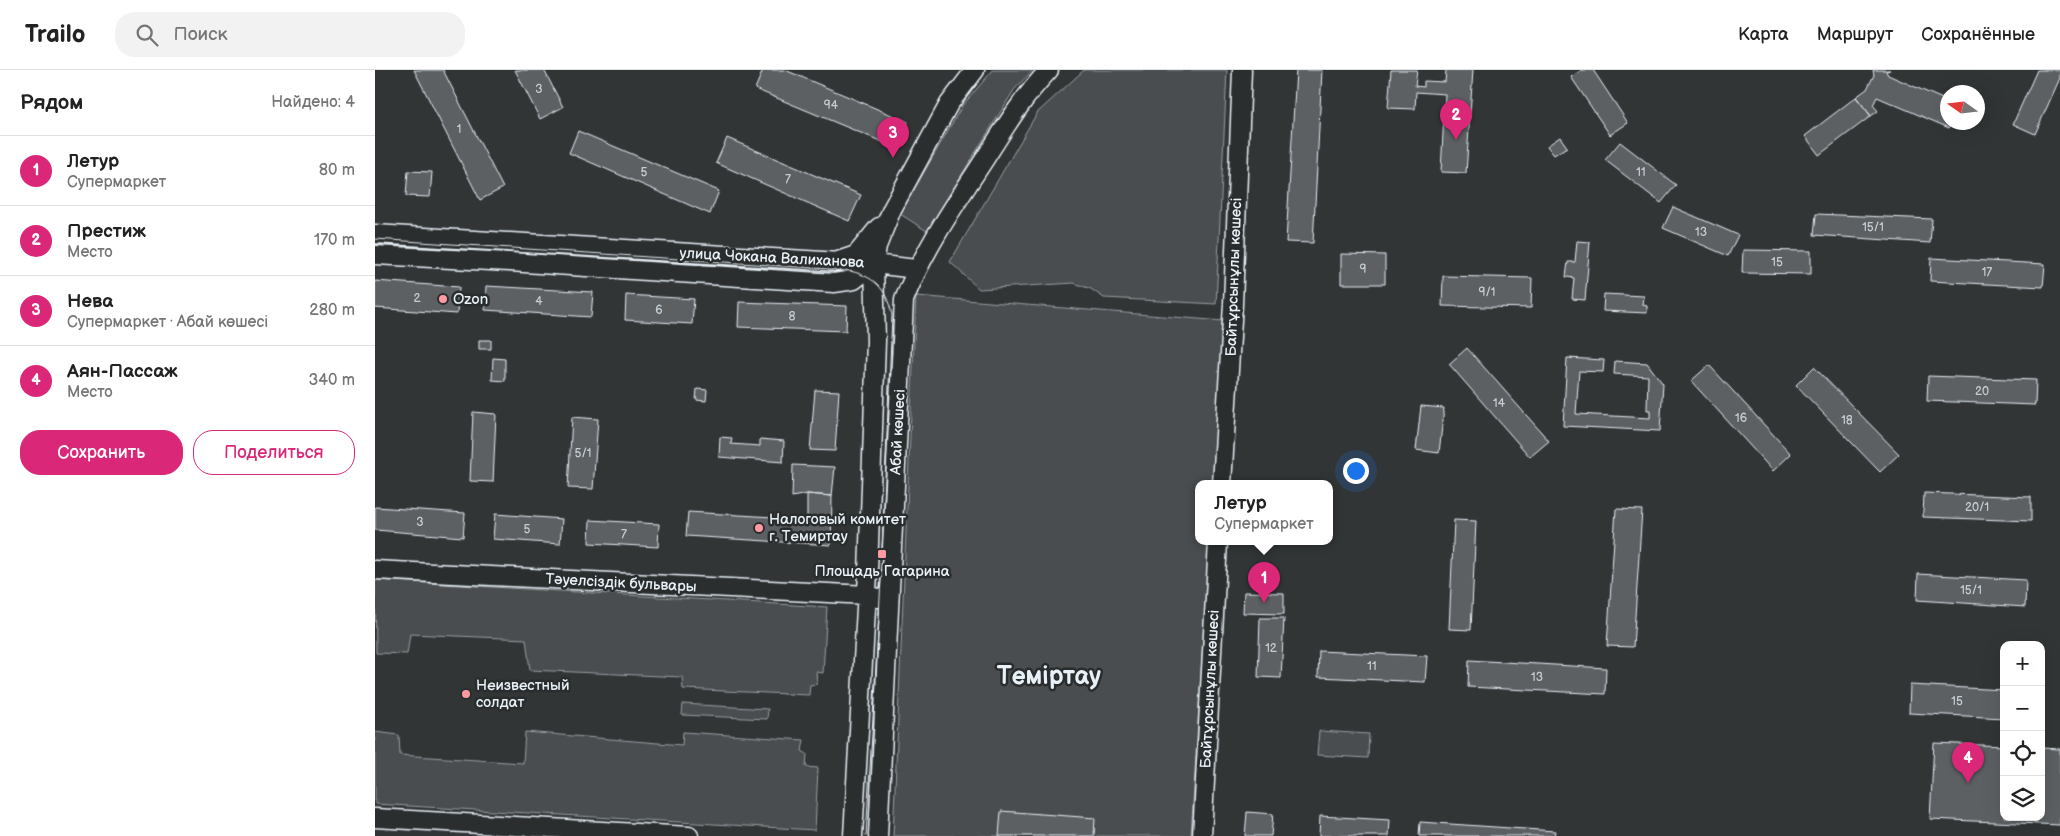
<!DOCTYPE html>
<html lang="ru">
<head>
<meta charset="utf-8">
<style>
	:root { --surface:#fff; --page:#f2f2f2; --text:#222; --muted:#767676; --line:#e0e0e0; --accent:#db2777 }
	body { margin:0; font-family:"Balsamiq Sans",sans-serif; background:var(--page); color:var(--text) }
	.controls { position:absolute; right:15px; bottom:15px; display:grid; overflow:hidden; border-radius:10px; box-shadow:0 5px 20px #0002 }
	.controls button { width:45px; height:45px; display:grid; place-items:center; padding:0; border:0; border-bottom:1px solid var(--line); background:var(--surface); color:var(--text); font:25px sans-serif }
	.compass { position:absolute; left:1565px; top:15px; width:45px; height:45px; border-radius:50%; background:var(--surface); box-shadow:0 5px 20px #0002; rotate:284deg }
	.you { position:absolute; left:980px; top:400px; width:18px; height:18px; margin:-12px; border:4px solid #fff; border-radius:50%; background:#1a73e8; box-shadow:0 0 0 8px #1a73e833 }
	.badge { display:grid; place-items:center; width:32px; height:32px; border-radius:50%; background:var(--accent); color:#fff; font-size:16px; font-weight:700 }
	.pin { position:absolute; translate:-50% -41px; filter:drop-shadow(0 1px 2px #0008) }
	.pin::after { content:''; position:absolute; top:26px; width:18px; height:15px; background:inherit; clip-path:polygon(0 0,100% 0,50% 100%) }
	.popup { position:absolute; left:820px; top:410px; width:138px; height:65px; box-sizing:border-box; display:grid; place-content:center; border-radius:10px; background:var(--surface); filter:drop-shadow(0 1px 4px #0005); font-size:16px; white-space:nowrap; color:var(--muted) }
	.popup b { font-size:19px; color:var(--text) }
	.popup::after { content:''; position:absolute; left:50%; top:100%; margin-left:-10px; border:10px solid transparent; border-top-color:var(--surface) }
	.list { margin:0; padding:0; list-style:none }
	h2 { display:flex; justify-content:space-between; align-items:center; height:65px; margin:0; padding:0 20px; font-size:21px }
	h2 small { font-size:16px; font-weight:400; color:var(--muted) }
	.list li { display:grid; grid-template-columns:32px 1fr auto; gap:15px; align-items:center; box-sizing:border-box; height:70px; padding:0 20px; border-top:1px solid var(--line) }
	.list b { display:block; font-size:19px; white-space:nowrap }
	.list p { margin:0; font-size:16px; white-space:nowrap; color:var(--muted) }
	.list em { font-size:16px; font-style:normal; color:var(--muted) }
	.actions { display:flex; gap:10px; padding:15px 20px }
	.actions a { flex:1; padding:11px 0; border:1px solid var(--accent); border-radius:20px; text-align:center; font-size:18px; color:var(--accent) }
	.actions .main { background:var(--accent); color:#fff }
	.icon { flex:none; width:28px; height:28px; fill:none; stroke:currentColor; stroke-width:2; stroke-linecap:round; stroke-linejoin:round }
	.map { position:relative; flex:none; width:1685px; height:766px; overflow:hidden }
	header { display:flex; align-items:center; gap:30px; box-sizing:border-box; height:70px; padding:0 25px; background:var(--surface); border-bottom:1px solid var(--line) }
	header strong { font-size:24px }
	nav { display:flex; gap:28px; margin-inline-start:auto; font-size:18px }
	.search { width:350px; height:45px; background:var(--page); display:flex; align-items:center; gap:12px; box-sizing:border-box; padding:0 18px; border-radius:20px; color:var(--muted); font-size:19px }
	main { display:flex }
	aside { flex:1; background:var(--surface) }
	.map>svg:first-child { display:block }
	.green { fill:#494d4f; stroke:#989fa4 }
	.building { fill:#5c6063; stroke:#e8f1f8 }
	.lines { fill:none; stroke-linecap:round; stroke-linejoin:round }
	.minor-casing { stroke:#e8f1f8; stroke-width:21 }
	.minor { stroke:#2a2d2e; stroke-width:18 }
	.tram { stroke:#e8f1f8; stroke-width:1 }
	.poi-dot { fill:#ff9aa2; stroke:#2a2d2e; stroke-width:2 }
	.labels { text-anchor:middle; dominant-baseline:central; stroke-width:5; stroke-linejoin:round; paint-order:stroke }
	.number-label { font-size:12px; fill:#c5cdd3 }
	.street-label { font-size:15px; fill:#e8f1f8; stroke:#2a2d2e }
	.poi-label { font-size:15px; fill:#e8f1f8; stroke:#2a2d2e; text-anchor:start }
	.town-label { font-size:25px; font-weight:bold; fill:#e8f1f8; stroke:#2a2d2e }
</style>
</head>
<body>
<header>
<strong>Trailo</strong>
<div class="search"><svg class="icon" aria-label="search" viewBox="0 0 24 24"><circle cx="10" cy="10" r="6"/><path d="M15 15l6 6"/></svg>Поиск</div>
<nav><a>Карта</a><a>Маршрут</a><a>Сохранённые</a></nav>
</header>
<main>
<aside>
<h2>Рядом<small>Найдено: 4</small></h2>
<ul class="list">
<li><span class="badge">1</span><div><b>Летур</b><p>Супермаркет</p></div><em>80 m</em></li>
<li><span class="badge">2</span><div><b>Престиж</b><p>Место</p></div><em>170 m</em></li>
<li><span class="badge">3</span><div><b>Нева</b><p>Супермаркет · Абай көшесі</p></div><em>280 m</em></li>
<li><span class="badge">4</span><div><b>Аян-Пассаж</b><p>Место</p></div><em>340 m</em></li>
</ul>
<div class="actions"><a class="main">Сохранить</a><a>Поделиться</a></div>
</aside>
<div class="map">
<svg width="1685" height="766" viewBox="0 0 1685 766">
	<rect width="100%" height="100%" fill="#323536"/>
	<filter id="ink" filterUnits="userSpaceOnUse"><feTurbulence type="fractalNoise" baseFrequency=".02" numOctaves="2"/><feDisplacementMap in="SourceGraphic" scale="10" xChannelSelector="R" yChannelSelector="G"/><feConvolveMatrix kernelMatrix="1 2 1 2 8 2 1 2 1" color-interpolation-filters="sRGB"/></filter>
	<g filter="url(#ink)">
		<!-- green -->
		<path class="green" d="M618 0H658L639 20 552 161 525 144 587 36Z
			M709 0H852L841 234 729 228 716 219 699 213 604 219 575 192 662 43Z
			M541 226 848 251 838 414H824V472H834L816 766H518Z
			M0 510 452 537 448 603 441 602 442 614 435 615 434 625 308 619 307 607 155 600 151 569 35 564 32 584 1 583Z
			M308 634 393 639 392 649 307 645Z
			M944 661 994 664 993 688 942 685Z
			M0 662 24 665 25 685 148 693 150 662 307 675 308 662 429 670 427 681 432 684 431 697 443 698 440 760 0 734Z"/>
		<!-- building -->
		<path class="building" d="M39 0H68L128 118 105 130Z
			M140 0H169L188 37 165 49Z
			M388 0H410L533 52 522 78 380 19Z
			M921 0H947L938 173 911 172Z
			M1016 0H1042L1040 16 1049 17V11L1070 12 1071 0H1098L1091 103 1066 102 1070 24 1041 22 1040 39 1013 38Z
			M1207 0H1218L1253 53 1235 65 1196 7Z
			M1498 0H1515L1511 1 1513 5 1572 31V52H1576L1574 58 1502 27 1498 35 1503 41 1496 46 1481 27 1492 19 1499 5Z
			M1662 0H1685V8L1660 64 1638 54Z
			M1481 27 1496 46 1444 85 1430 66Z
			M203 61 344 121 335 144 194 83Z
			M1185 67 1192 77 1179 85 1172 76Z
			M352 68 486 125 474 151 341 93Z
			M1245 72 1301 115 1286 133 1230 90Z
			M33 101 57 102 55 127 31 126Z
			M1298 137 1363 165 1353 186 1288 158Z
			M1441 144 1557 149 1555 173 1439 165Z
			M1202 171 1215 172 1210 230 1197 229 1199 208 1191 207 1193 192H1200Z
			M1368 180 1436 181V204L1367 203Z
			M966 184 1010 185V214H966Z
			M1556 188 1670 194 1668 217 1555 211Z
			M1068 206 1157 208 1156 238 1067 236Z
			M0 211 84 217 82 244 0 238Z
			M111 216 218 222 216 247 110 240Z
			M1229 224 1269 226 1268 235 1272 236V243L1228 241Z
			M251 225 319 229 317 254 250 250Z
			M364 232 472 236 471 261 363 257Z
			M104 270H116V279H104Z
			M1092 278 1174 371 1155 387 1074 294Z
			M118 288 130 289V311L117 310Z
			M1192 288 1229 290 1228 302 1204 301 1201 344 1275 348V340H1272L1273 306 1239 304 1240 291 1272 293 1288 314 1285 361 1188 356Z
			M1334 295 1416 384 1398 401 1316 311Z
			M1439 297 1524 384 1505 402 1421 315Z
			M1553 306 1661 310 1660 335 1552 331Z
			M322 319 332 320 331 331 321 330Z
			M440 320 464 321 460 381 435 380Z
			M1046 336 1069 338 1064 383 1041 380Z
			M98 342 121 344 118 412 95 411Z
			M197 347 223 349 218 419 193 418Z
			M345 367 357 368 356 374 385 376V369L409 371 408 392 344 387Z
			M418 395 460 397 457 426 432 424 417 427Z
			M1549 423 1656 427V451L1548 447Z
			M432 424 457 426 456 475 311 466 313 442 432 449Z
			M0 437 90 443 88 467 0 460Z
			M1241 439 1267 440 1258 577 1232 576Z
			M120 444 187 449 185 474 118 469Z
			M215 450 284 454 283 477 214 473Z
			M1079 450 1101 451 1096 560 1074 559Z
			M1543 504 1651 510 1650 537 1542 530Z
			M869 522 909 523V544L868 543Z
			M885 548H909L906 608 883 607Z
			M944 581 1052 586 1050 612 943 607Z
			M1094 590 1231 598 1230 624 1093 617Z
			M1535 615 1629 620V648L1534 643Z
			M1559 673 1629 676V747H1666V678L1685 679V755L1555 749Z
			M626 741 720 748 719 766H624Z
			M872 742 898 744 896 766H870Z
			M945 746 1015 750 1014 766H944Z
			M1045 752 1180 761 1179 766H1044Z"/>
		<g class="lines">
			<defs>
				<path id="minor" d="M0 164 499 194 541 199
					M0 185 134 192 459 213 479 210 499 194
					M463 191 481 185 504 157
					M847 414 858 234 867 0
					M0 500 492 525 503 528
					M0 748 314 766
					M478 766 493 503 501 271 499 194 502 176 517 139 574 34 600 0
					M503 766 529 230C549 179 581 133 611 87 630 57 649 26 674 0
					M827 766 843 472"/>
			</defs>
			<!-- minor casing -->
			<use href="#minor" class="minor-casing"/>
			<!-- minor -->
			<use href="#minor" class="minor"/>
			<!-- tram -->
			<path class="tram" d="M0 169 471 200C499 206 511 217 517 245L505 528 491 766"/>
		</g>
	</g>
	<!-- markers -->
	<g class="poi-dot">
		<circle cx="68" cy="229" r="5"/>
		<circle cx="384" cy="458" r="5"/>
		<rect x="502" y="479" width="10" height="10" rx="2.5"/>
		<circle cx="91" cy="624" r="5"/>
	</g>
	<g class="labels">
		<!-- number labels -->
		<g class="number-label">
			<text x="164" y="19">3</text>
			<text x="456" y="35">94</text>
			<text x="84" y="59">1</text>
			<text x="269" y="102">5</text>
			<text x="1266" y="102">11</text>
			<text x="413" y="109">7</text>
			<text x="1498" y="157">15/1</text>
			<text x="1326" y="162">13</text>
			<text x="1402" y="192">15</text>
			<text x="988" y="199">9</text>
			<text x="1612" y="202">17</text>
			<text x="1112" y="222">9/1</text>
			<text x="42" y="228">2</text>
			<text x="164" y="231">4</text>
			<text x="284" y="240">6</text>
			<text x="417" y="246">8</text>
			<text x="1607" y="321">20</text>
			<text x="1124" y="333">14</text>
			<text x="1366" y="348">16</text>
			<text x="1472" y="350">18</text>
			<text x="208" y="383">5/1</text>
			<text x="1602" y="437">20/1</text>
			<text x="45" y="452">3</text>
			<text x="152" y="459">5</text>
			<text x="249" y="464">7</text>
			<text x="1596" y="520">15/1</text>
			<text x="896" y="578">12</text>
			<text x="997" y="596">11</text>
			<text x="1162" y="607">13</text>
			<text x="1582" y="631">15</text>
		</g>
		<!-- street labels -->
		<g class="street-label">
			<text transform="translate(397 188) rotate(3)">улица Чокана Валиханова</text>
			<text transform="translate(859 207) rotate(-88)">Байтұрсынұлы көшесі</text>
			<text transform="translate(523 362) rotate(-87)">Абай көшесі</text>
			<text transform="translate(246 513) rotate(3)">Тәуелсіздік бульвары</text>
			<text transform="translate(835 619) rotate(-87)">Байтұрсынұлы көшесі</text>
		</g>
		<!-- poi labels -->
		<g class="poi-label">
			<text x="78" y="229">Ozon</text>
			<text x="394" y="449">Налоговый комитет<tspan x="394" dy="17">г. Темиртау</tspan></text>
			<text x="507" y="501" text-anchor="middle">Площадь Гагарина</text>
			<text x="101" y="615">Неизвестный<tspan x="101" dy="17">солдат</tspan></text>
		</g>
		<!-- town labels -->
		<g class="town-label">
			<text x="674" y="606">Теміртау</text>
		</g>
	</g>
</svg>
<div class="controls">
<button>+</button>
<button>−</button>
<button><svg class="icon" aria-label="locate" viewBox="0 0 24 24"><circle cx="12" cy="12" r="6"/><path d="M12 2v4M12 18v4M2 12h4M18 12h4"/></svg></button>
<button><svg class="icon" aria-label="layers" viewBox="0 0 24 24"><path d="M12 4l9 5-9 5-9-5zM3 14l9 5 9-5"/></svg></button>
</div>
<svg class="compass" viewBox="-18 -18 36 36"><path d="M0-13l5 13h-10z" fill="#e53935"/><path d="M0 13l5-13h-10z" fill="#767676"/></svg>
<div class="you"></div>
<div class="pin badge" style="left:889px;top:533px">1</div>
<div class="popup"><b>Летур</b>Супермаркет</div>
<div class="pin badge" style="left:1081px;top:70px">2</div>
<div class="pin badge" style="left:518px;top:88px">3</div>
<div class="pin badge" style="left:1593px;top:713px">4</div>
</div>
</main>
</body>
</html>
